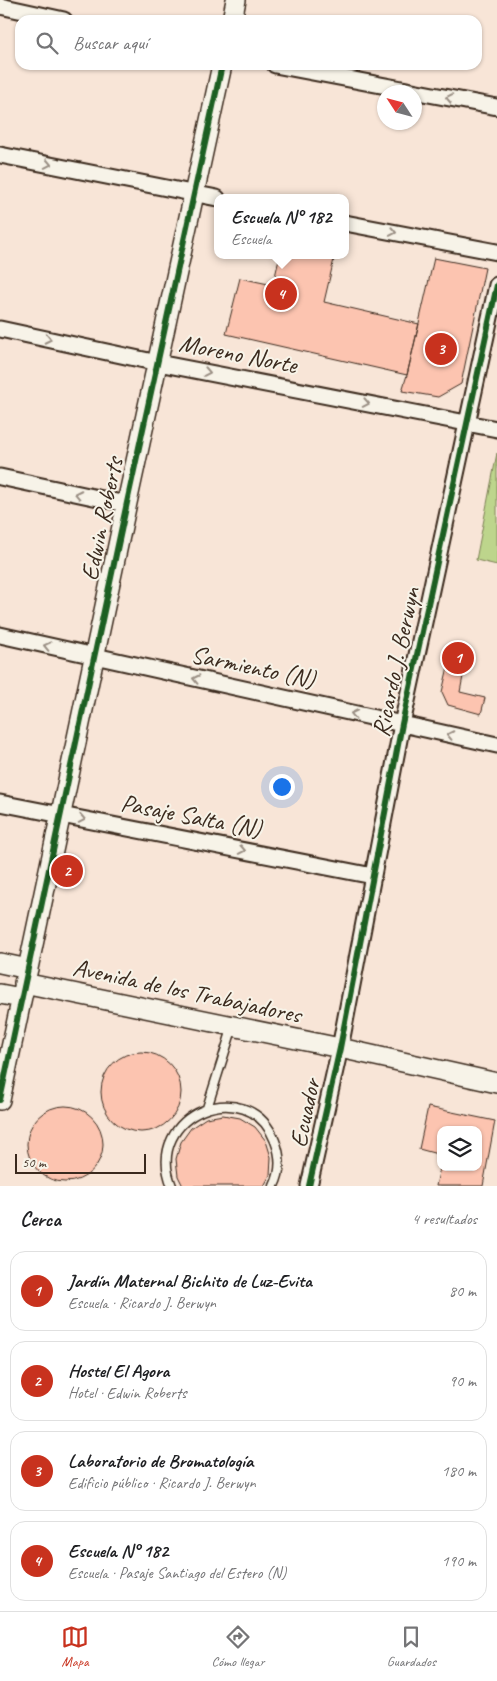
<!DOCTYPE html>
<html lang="es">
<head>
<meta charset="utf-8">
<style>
	:root { --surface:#fff; --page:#f2f2f2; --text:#202124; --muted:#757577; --line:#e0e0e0; --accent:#c8321e }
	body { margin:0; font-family:Caveat,sans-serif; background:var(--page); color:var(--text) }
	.controls { position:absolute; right:15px; bottom:15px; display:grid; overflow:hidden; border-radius:10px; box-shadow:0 1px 4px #0004 }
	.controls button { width:45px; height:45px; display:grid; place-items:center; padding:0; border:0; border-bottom:1px solid var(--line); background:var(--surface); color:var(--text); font:25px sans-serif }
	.compass { position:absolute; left:377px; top:85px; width:45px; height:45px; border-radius:50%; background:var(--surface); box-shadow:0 1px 4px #0004; rotate:306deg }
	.scale { position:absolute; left:15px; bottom:12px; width:131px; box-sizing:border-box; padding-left:5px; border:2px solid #3b2a1e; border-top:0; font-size:14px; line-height:18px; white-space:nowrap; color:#3b2a1e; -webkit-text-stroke:4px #f7f3e8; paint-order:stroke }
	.you { position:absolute; left:281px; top:786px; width:18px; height:18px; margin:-12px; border:4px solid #fff; border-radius:50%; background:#1a73e8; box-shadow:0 0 0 8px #1a73e833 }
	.badge { display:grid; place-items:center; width:32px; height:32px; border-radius:50%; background:var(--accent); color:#fff; font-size:16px; font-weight:700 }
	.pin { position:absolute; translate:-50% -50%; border:2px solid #fff; box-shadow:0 1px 5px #0006 }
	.popup { position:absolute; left:214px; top:194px; width:135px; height:65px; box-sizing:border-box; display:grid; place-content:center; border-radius:10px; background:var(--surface); filter:drop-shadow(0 1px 4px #0005); font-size:16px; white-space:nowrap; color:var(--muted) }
	.popup b { font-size:19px; color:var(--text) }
	.popup::after { content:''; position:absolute; left:50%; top:100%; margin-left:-10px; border:10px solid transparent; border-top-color:var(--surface) }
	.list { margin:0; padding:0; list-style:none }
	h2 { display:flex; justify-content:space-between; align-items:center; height:65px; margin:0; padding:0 20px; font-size:21px }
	h2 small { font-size:16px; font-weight:400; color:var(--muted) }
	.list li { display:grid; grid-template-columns:32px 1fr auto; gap:15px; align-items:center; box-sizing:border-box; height:80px; margin:0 10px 10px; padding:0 10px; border:1px solid var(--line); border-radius:15px }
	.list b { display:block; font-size:19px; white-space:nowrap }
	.list p { margin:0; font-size:16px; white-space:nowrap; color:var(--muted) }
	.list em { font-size:16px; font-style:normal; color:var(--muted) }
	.icon { flex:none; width:28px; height:28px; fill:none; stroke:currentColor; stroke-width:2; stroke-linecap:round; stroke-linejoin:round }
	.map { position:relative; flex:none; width:497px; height:1186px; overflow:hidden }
	.search { position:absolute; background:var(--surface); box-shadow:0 1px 4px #0004; left:15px; right:15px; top:15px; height:55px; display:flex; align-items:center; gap:12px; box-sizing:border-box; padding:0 18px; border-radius:15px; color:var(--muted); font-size:19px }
	.sheet { height:425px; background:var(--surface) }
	nav { display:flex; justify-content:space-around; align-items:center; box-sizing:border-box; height:70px; border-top:1px solid var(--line); background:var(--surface); font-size:14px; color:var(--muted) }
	nav a { display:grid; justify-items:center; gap:2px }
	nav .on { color:var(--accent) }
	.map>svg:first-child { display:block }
	.green { fill:#bdd58c; stroke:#7c8055 }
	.building { fill:#fcc4b0; stroke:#3b2a1e }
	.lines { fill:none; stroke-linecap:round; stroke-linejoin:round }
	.service-casing { stroke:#3b2a1e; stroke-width:11 }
	.minor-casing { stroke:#3b2a1e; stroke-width:19 }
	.tertiary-casing { stroke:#3b2a1e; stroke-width:22 }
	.service { stroke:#f7f3e8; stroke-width:8 }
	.minor { stroke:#f7f3e8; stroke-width:15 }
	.tertiary { stroke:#f7f3e8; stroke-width:19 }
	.cycleway-casing { stroke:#f7f3e8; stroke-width:9 }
	.cycleway { stroke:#1b5e20; stroke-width:6 }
	.oneway { stroke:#998e83 }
	.labels { text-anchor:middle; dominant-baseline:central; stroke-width:4; stroke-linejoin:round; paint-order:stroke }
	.street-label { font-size:25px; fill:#3b2a1e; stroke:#f7f3e8 }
</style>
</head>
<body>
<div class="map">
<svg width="497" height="1186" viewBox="0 0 497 1186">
	<rect width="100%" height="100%" fill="#f8e5d7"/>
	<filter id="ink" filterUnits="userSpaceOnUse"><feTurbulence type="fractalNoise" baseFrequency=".02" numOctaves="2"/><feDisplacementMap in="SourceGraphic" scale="10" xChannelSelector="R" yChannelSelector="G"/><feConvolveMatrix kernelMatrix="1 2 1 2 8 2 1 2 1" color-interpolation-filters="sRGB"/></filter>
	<g filter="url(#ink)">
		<!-- green -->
		<path class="green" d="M497 453V565L476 560Z"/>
		<!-- building -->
		<path class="building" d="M280 255H335L324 302 419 324 407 375 226 334 240 278 273 285Z
			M434 258 485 268 461 384 438 397 402 391 407 375Z
			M448 667 464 671 460 692 485 698 481 714 448 705 442 692Z
			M101 1092a40 40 0 1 1 80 0a40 40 0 1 1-80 0Z
			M27 1144a38 38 0 1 1 76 0a38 38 0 1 1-76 0Z
			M428 1107 495 1121 483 1186H436L441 1163V1167H478V1130H441V1155L419 1149Z
			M223 1115 240 1118 255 1127 266 1141 271 1157 270 1175 264 1186H183L178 1176 176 1159 181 1142 191 1128 206 1118Z"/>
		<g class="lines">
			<defs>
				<path id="service" d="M207 1108 233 1026
					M172 1186C142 1114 249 1072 275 1141 281 1156 281 1172 274 1186"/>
				<path id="minor" d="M0 6 64 20
					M275 65 497 107
					M0 155 217 198
					M345 223 497 252
					M0 329 158 363 497 429
					M0 477 126 504
					M0 635 497 745
					M0 803 373 876
					M309 1186 340 1048 402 724 497 285"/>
				<path id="tertiary" d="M232 20 236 0
					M0 963 28 969
					M24 983 340 1048 497 1083
					M0 994 21 998
					M0 1100C72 754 147 410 222 65"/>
			</defs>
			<!-- service casing -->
			<use href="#service" class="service-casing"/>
			<!-- minor casing -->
			<use href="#minor" class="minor-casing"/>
			<!-- tertiary casing -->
			<use href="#tertiary" class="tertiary-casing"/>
			<!-- service -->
			<use href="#service" class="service"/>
			<!-- minor -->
			<use href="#minor" class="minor"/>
			<!-- tertiary -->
			<use href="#tertiary" class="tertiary"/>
			<defs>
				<path id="cycleway" d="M0 1100C72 754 147 410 222 65
					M309 1186 340 1048 402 724 497 285"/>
			</defs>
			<!-- cycleway casing -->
			<use href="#cycleway" class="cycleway-casing"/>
			<!-- cycleway -->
			<use href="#cycleway" class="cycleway"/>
		</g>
		<!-- one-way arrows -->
		<defs><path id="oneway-chevron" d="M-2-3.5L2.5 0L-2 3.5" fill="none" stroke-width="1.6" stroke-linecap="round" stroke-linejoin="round" transform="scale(1.25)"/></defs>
		<g class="oneway">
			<use href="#oneway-chevron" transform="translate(449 98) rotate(-169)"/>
			<use href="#oneway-chevron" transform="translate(48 164) rotate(11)"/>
			<use href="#oneway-chevron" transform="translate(393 232) rotate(11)"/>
			<use href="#oneway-chevron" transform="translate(48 339) rotate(12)"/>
			<use href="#oneway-chevron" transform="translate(207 372) rotate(11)"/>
			<use href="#oneway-chevron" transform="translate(366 403) rotate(11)"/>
			<use href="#oneway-chevron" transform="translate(78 494) rotate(-168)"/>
			<use href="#oneway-chevron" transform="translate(47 646) rotate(-167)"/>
			<use href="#oneway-chevron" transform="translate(196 679) rotate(-168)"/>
			<use href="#oneway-chevron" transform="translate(354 714) rotate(-168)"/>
			<use href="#oneway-chevron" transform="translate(450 735) rotate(-168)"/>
			<use href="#oneway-chevron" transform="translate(82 819) rotate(11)"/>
			<use href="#oneway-chevron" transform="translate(242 850) rotate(11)"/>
		</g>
	</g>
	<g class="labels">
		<!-- street labels -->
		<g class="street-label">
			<text transform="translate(238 354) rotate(11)">Moreno Norte</text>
			<text transform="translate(102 519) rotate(-78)">Edwin Roberts</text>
			<text transform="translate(396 662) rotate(-78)">Ricardo J. Berwyn</text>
			<text transform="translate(253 667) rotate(12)">Sarmiento (N)</text>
			<text transform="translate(191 816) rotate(11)">Pasaje Salta (N)</text>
			<text transform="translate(187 991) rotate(12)">Avenida de los Trabajadores</text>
			<text transform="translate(305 1113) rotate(-78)">Ecuador</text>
		</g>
	</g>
</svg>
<div class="controls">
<button><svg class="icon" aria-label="layers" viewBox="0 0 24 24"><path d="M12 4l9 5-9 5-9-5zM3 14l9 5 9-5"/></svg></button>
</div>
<svg class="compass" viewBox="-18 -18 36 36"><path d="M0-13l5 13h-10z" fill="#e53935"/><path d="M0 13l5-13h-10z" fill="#757577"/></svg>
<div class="scale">50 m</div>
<div class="you"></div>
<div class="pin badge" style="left:458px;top:658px">1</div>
<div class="pin badge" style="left:67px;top:871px">2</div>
<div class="pin badge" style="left:441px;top:349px">3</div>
<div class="pin badge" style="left:281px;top:294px">4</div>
<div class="popup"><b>Escuela N° 182</b>Escuela</div>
<div class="search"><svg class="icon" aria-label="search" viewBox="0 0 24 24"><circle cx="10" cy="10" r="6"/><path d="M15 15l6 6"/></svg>Buscar aquí</div>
</div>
<section class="sheet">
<h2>Cerca<small>4 resultados</small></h2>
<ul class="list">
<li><span class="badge">1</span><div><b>Jardín Maternal Bichito de Luz-Evita</b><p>Escuela · Ricardo J. Berwyn</p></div><em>80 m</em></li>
<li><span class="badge">2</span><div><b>Hostel El Agora</b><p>Hotel · Edwin Roberts</p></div><em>90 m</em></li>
<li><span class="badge">3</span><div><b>Laboratorio de Bromatología</b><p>Edificio público · Ricardo J. Berwyn</p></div><em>180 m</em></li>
<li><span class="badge">4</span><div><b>Escuela N° 182</b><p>Escuela · Pasaje Santiago del Estero (N)</p></div><em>190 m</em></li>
</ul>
</section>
<nav>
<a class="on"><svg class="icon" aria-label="map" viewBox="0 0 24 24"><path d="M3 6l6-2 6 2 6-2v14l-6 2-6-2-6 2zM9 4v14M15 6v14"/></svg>Mapa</a>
<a><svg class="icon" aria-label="directions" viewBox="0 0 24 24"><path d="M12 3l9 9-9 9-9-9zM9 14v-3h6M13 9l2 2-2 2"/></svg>Cómo llegar</a>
<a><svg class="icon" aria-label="saved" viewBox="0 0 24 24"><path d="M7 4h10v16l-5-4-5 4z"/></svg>Guardados</a>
</nav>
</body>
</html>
